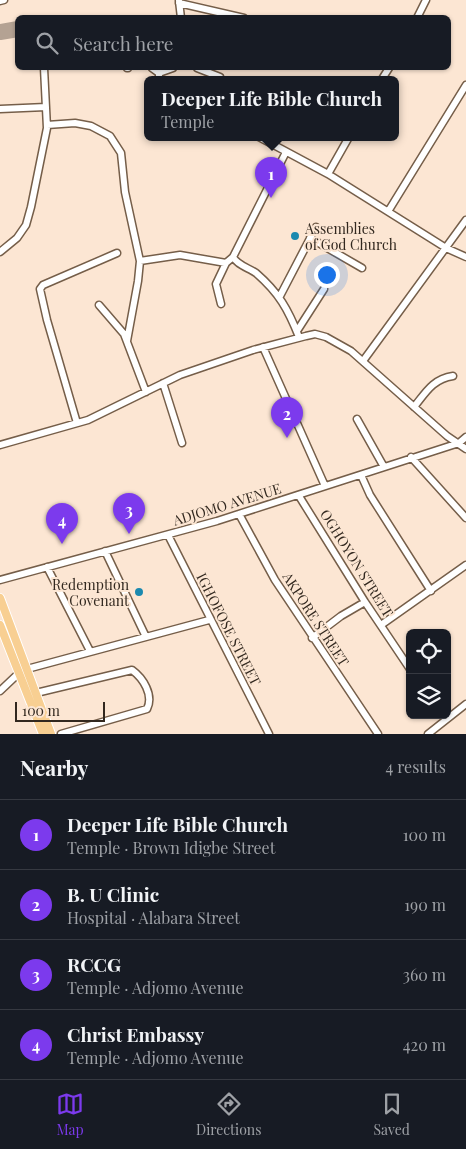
<!DOCTYPE html>
<html lang="en">
<head>
<meta charset="utf-8">
<style>
	:root { --surface:#171b24; --page:#242831; --text:#f1f3f6; --muted:#9ea1a6; --line:#363941; --accent:#7c3aed }
	body { margin:0; font-family:"Playfair Display",serif; background:var(--page); color:var(--text) }
	.controls { position:absolute; right:15px; bottom:15px; display:grid; overflow:hidden; border-radius:8px; box-shadow:0 1px 4px #0004 }
	.controls button { width:45px; height:45px; display:grid; place-items:center; padding:0; border:0; border-bottom:1px solid var(--line); background:var(--surface); color:var(--text); font:25px sans-serif }
	.scale { position:absolute; left:15px; bottom:12px; width:90px; box-sizing:border-box; padding-left:5px; border:2px solid #32281f; border-top:0; font-size:14px; line-height:18px; white-space:nowrap; color:#32281f; -webkit-text-stroke:4px #fce6d3; paint-order:stroke }
	.you { position:absolute; left:326px; top:274px; width:18px; height:18px; margin:-12px; border:4px solid #fff; border-radius:50%; background:#1a73e8; box-shadow:0 0 0 8px #1a73e833 }
	.badge { display:grid; place-items:center; width:32px; height:32px; border-radius:50%; background:var(--accent); color:#fff; font-size:16px; font-weight:700 }
	.pin { position:absolute; translate:-50% -41px; filter:drop-shadow(0 1px 2px #0008) }
	.pin::after { content:''; position:absolute; top:26px; width:18px; height:15px; background:inherit; clip-path:polygon(0 0,100% 0,50% 100%) }
	.popup { position:absolute; left:144px; top:76px; width:255px; height:65px; box-sizing:border-box; display:grid; place-content:center; border-radius:8px; background:var(--surface); filter:drop-shadow(0 1px 4px #0005); font-size:16px; white-space:nowrap; color:var(--muted) }
	.popup b { font-size:19px; color:var(--text) }
	.popup::after { content:''; position:absolute; left:50%; top:100%; margin-left:-10px; border:10px solid transparent; border-top-color:var(--surface) }
	.list { margin:0; padding:0; list-style:none }
	h2 { display:flex; justify-content:space-between; align-items:center; height:65px; margin:0; padding:0 20px; font-size:21px }
	h2 small { font-size:16px; font-weight:400; color:var(--muted) }
	.list li { display:grid; grid-template-columns:32px 1fr auto; gap:15px; align-items:center; box-sizing:border-box; height:70px; padding:0 20px; border-top:1px solid var(--line) }
	.list b { display:block; font-size:19px; white-space:nowrap }
	.list p { margin:0; font-size:16px; white-space:nowrap; color:var(--muted) }
	.list em { font-size:16px; font-style:normal; color:var(--muted) }
	.icon { flex:none; width:28px; height:28px; fill:none; stroke:currentColor; stroke-width:2; stroke-linecap:round; stroke-linejoin:round }
	.map { position:relative; flex:none; width:466px; height:734px; overflow:hidden }
	.search { position:absolute; background:var(--surface); box-shadow:0 1px 4px #0004; left:15px; right:15px; top:15px; height:55px; display:flex; align-items:center; gap:12px; box-sizing:border-box; padding:0 18px; border-radius:8px; color:var(--muted); font-size:19px }
	.sheet { height:345px; background:var(--surface) }
	nav { display:flex; justify-content:space-around; align-items:center; box-sizing:border-box; height:70px; border-top:1px solid var(--line); background:var(--surface); font-size:14px; color:var(--muted) }
	nav a { display:grid; justify-items:center; gap:2px }
	nav .on { color:var(--accent) }
	.map>svg:first-child { display:block }
	.lines { fill:none; stroke-linecap:round; stroke-linejoin:round }
	.taxiway { stroke:#b4a293; stroke-width:16 }
	.minor-casing { stroke:#755e49; stroke-width:9 }
	.major-casing { stroke:#fff; stroke-width:10 }
	.minor { stroke:#fff; stroke-width:6 }
	.major { stroke:#f8cf92; stroke-width:8 }
	.poi-dot { fill:#1b89af; stroke:#fce6d3; stroke-width:2 }
	.labels { text-anchor:middle; dominant-baseline:central; stroke-width:4; stroke-linejoin:round; paint-order:stroke }
	.poi-label { font-size:14px; fill:#32281f; stroke:#fce6d3; text-anchor:start }
	.street-label { font-size:14px; fill:#32281f; stroke:#fce6d3 }
</style>
</head>
<body>
<div class="map">
<svg width="466" height="734" viewBox="0 0 466 734">
	<rect width="100%" height="100%" fill="#fce6d3"/>
	<g class="lines">
		<!-- taxiway -->
		<path class="taxiway" d="M0 32 18 29"/>
		<defs>
			<path id="minor" d="M0 1 4 0
				M179 1 181 18
				M179 3 244 18
				M417 18 426 0
				M127 68H128
				M152 68 159 73
				M197 68 220 77V79
				M159 79V73L173 68
				M382 79 389 68
				M0 109 46 107
				M47 125 75 123 91 126 110 136 121 153 125 192 140 261 138 281 127 341
				M259 137 328 174 446 248 466 257
				M286 152 233 257C237 265 249 268 256 273 279 293 288 309 299 337
				M328 174 349 137
				M389 210 466 85
				M310 238 362 268
				M0 252 17 238 26 225 31 207 47 128 44 68
				M140 261 180 255 226 263 233 257
				M280 296 316 227
				M221 304 216 284 226 263
				M99 305 124 334 146 392
				M297 331 324 289
				M263 347 325 486
				M363 361 466 220
				M163 383 182 443
				M414 407C426 392 433 379 453 376
				M357 419 384 467
				M77 423 47 320 40 289 43 285 117 253
				M0 445 88 420 180 375 253 350 306 336 315 334 326 337 351 351 447 436 466 449
				M411 457 466 518
				M361 475 370 495 431 591
				M299 496 365 602 410 669
				M239 514 275 580 378 734
				M168 535 269 734
				M105 551 146 637
				M47 567 90 651
				M0 580 217 521 459 443 466 437
				M381 625 466 565
				M312 638 341 616 365 602
				M27 669 209 620
				M0 691 19 673
				M36 693 132 670C143 678 154 695 147 709L61 734
				M428 734 466 704"/>
			<path id="major" d="M0 598 51 734
				M0 625 43 734"/>
		</defs>
		<!-- minor casing -->
		<use href="#minor" class="minor-casing"/>
		<!-- major casing -->
		<use href="#major" class="major-casing"/>
		<!-- minor -->
		<use href="#minor" class="minor"/>
		<!-- major -->
		<use href="#major" class="major"/>
	</g>
	<!-- markers -->
	<g class="poi-dot">
		<circle cx="295" cy="236" r="5"/>
		<circle cx="139" cy="592" r="5"/>
	</g>
	<g class="labels">
		<!-- poi labels -->
		<g class="poi-label">
			<text x="305" y="228">Assemblies<tspan x="305" dy="16">of God Church</tspan></text>
			<text x="129" y="584" text-anchor="end">Redemption<tspan x="129" dy="16">Covenant</tspan></text>
		</g>
		<!-- street labels -->
		<g class="street-label">
			<text transform="translate(227 504) rotate(-17)">ADJOMO AVENUE</text>
			<text transform="translate(357 563) rotate(58)">OGHOYON STREET</text>
			<text transform="translate(316 619) rotate(57)">AKPORE STREET</text>
			<text transform="translate(229 629) rotate(63)">IGHOFOSE STREET</text>
		</g>
	</g>
</svg>
<div class="controls">
<button><svg class="icon" aria-label="locate" viewBox="0 0 24 24"><circle cx="12" cy="12" r="6"/><path d="M12 2v4M12 18v4M2 12h4M18 12h4"/></svg></button>
<button><svg class="icon" aria-label="layers" viewBox="0 0 24 24"><path d="M12 4l9 5-9 5-9-5zM3 14l9 5 9-5"/></svg></button>
</div>
<div class="scale">100 m</div>
<div class="you"></div>
<div class="pin badge" style="left:271px;top:198px">1</div>
<div class="popup"><b>Deeper Life Bible Church</b>Temple</div>
<div class="pin badge" style="left:287px;top:438px">2</div>
<div class="pin badge" style="left:129px;top:534px">3</div>
<div class="pin badge" style="left:62px;top:544px">4</div>
<div class="search"><svg class="icon" aria-label="search" viewBox="0 0 24 24"><circle cx="10" cy="10" r="6"/><path d="M15 15l6 6"/></svg>Search here</div>
</div>
<section class="sheet">
<h2>Nearby<small>4 results</small></h2>
<ul class="list">
<li><span class="badge">1</span><div><b>Deeper Life Bible Church</b><p>Temple · Brown Idigbe Street</p></div><em>100 m</em></li>
<li><span class="badge">2</span><div><b>B. U Clinic</b><p>Hospital · Alabara Street</p></div><em>190 m</em></li>
<li><span class="badge">3</span><div><b>RCCG</b><p>Temple · Adjomo Avenue</p></div><em>360 m</em></li>
<li><span class="badge">4</span><div><b>Christ Embassy</b><p>Temple · Adjomo Avenue</p></div><em>420 m</em></li>
</ul>
</section>
<nav>
<a class="on"><svg class="icon" aria-label="map" viewBox="0 0 24 24"><path d="M3 6l6-2 6 2 6-2v14l-6 2-6-2-6 2zM9 4v14M15 6v14"/></svg>Map</a>
<a><svg class="icon" aria-label="directions" viewBox="0 0 24 24"><path d="M12 3l9 9-9 9-9-9zM9 14v-3h6M13 9l2 2-2 2"/></svg>Directions</a>
<a><svg class="icon" aria-label="saved" viewBox="0 0 24 24"><path d="M7 4h10v16l-5-4-5 4z"/></svg>Saved</a>
</nav>
</body>
</html>
